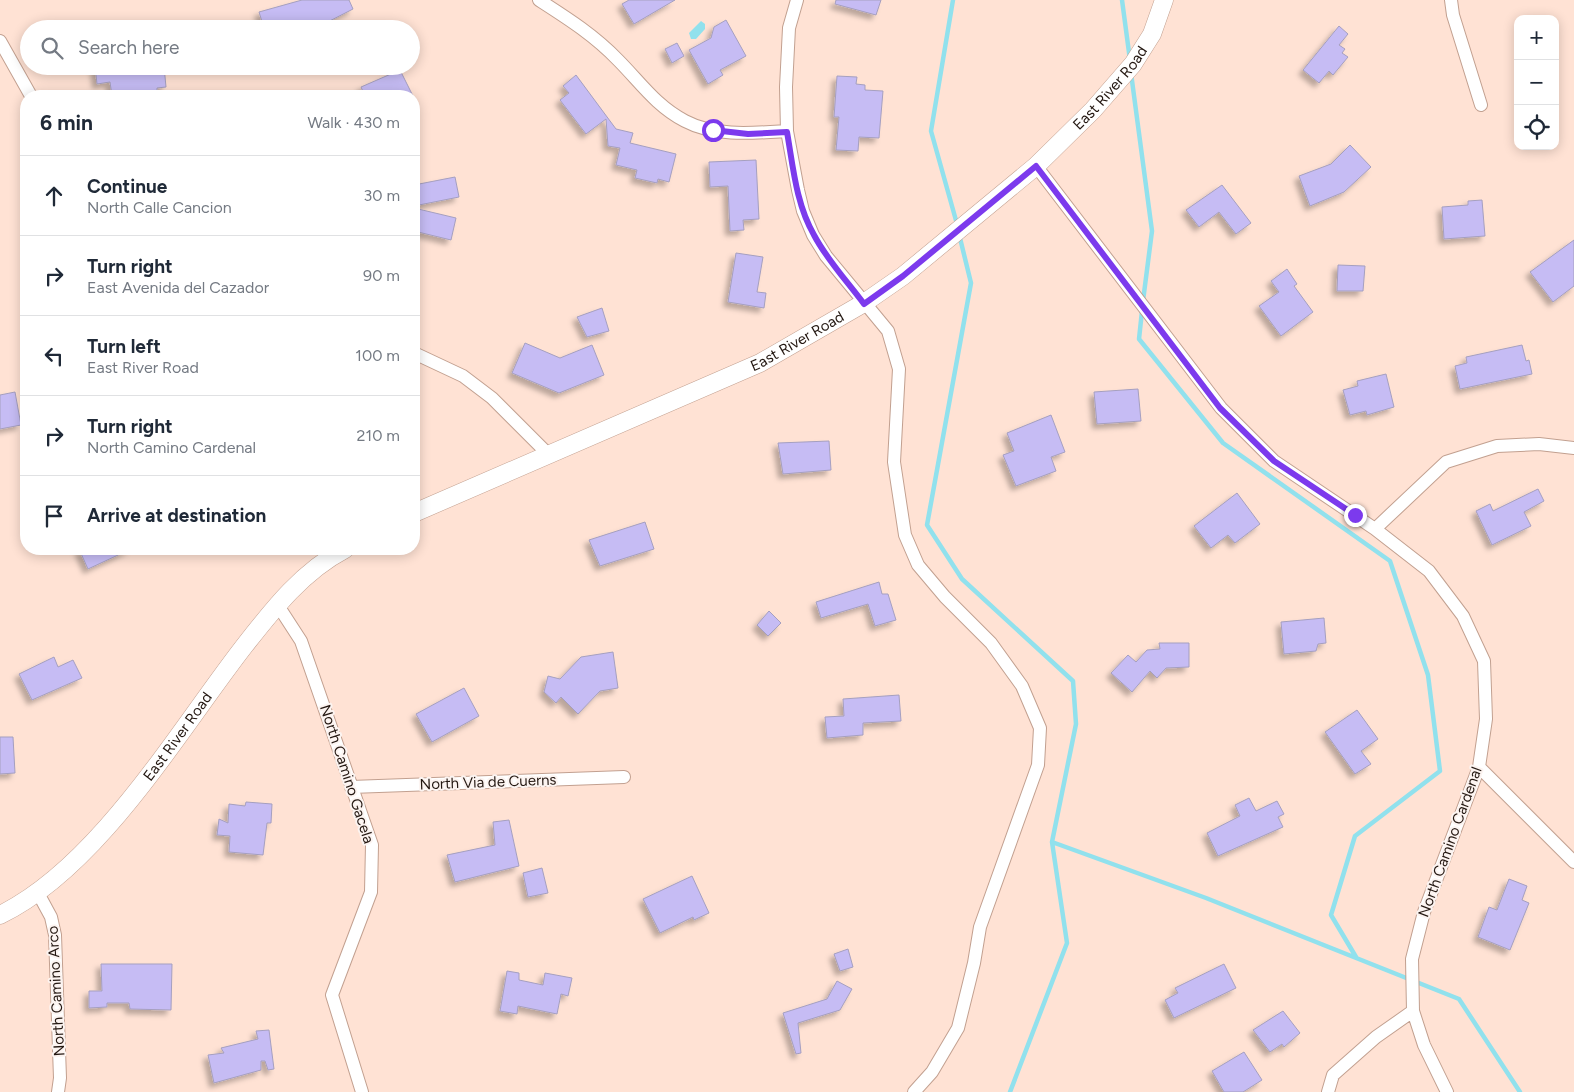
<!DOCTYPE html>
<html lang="en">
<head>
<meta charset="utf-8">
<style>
	:root { --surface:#fff; --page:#f2f2f3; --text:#1f2937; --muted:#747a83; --line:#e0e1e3 }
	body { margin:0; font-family:Figtree,sans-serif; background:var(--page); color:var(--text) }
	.controls { position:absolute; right:15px; top:15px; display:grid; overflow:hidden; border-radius:10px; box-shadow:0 2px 12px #0003 }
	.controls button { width:45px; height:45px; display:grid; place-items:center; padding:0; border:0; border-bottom:1px solid var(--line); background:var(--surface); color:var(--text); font:25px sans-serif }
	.stop { position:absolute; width:15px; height:15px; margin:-11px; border:4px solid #7c3aed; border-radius:50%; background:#fff }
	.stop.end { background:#7c3aed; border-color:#fff; box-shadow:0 1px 5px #0008 }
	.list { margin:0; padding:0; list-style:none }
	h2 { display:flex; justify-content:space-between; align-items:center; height:65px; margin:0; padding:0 20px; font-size:21px }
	h2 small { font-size:16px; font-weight:400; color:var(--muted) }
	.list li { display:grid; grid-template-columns:32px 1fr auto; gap:15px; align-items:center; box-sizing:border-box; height:80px; padding:0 20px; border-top:1px solid var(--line) }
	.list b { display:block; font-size:19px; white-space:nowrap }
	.list p { margin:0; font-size:16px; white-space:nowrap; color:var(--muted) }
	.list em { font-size:16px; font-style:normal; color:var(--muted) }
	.icon { flex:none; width:28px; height:28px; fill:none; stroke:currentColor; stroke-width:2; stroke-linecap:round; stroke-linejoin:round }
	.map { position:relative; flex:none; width:1574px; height:1092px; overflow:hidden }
	.search { position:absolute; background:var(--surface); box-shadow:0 2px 12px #0003; left:20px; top:20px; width:400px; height:55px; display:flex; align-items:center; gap:12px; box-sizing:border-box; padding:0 18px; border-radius:28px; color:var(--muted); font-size:19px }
	.panel { position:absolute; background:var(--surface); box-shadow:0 2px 12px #0003; left:20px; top:90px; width:400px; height:465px; border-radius:20px }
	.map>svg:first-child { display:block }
	.water { fill:#91e1ed }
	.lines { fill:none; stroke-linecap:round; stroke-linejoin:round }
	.stream { stroke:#91e1ed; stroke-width:4.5 }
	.building { fill:#c6bcf4; stroke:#a59fbf; filter:url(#shadow) }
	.street-casing { stroke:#c2a090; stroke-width:14 }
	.secondary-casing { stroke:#c2a090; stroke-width:19 }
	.street { stroke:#fff; stroke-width:12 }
	.secondary { stroke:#fff; stroke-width:18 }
	.route { stroke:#7c3aed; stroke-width:6 }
	.labels { text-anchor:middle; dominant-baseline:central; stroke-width:4; stroke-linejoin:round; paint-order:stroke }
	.street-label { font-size:15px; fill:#231711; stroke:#fcf4f1 }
</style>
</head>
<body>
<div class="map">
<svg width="1574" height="1092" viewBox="0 0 1574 1092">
	<defs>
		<filter id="shadow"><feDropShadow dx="-4.5" dy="4.5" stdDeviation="2.5" flood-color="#0004"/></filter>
	</defs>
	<rect width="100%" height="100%" fill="#ffe2d4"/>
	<!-- water -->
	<path class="water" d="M701 21 705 24V29L696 39H691L689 33Z"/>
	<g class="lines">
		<!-- stream -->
		<path class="stream" d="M953 0 931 131 957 224
			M1122 0 1130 60
			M1131 73 1152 231 1143 301
			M959 234 971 283 927 525 962 579 1073 681 1076 724 1052 842 1206 898 1459 999 1520 1092
			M1142 311 1139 339 1223 443 1390 561 1428 675 1440 771 1355 836 1331 915 1356 957
			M1010 1092 1067 943 1052 842"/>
	</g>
	<!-- building -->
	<path class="building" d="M302 0H349L353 9 314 29H297L295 21 288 23V21L264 28 259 12Z
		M629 0H675L634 24 622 4Z
		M836 0H881L876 15 835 4Z
		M726 20 746 56 720 70 723 75 708 84 689 50 711 38 714 27Z
		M1339 26 1348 34 1339 45 1345 49 1342 53 1348 57 1333 75 1329 71 1319 83 1303 70Z
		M677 43 684 56 672 63 665 49Z
		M95 66H164L166 87 157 88V91L143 93V96H112L110 82 97 84Z
		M400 70 413 96H365L361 87Z
		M576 75 616 129 633 133 630 143 676 154 669 182 658 179 657 183 635 178 637 170 616 165 620 148 608 146 606 119 586 134 560 100 569 93 563 86Z
		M837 76 857 77 856 84 865 85V90L883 91 879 138 859 137 858 151 836 150 839 117H834Z
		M1350 145 1371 167 1344 192 1310 206 1299 176 1331 164Z
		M756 160 759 219 743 220 744 230 730 231 728 186 710 187 709 162Z
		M455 177 459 197 414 206V185Z
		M1222 185 1251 223 1236 234 1219 212 1199 227 1186 210Z
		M1482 200 1485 236 1444 239 1442 207 1468 205V201Z
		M414 208 456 218 451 240 414 231Z
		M1574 240V286L1553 302 1530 272Z
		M736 253 763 257 757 292 766 293 764 308 728 302Z
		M1338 265 1365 266 1363 291H1337Z
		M1287 269 1297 284 1294 286 1313 312 1281 336 1259 306 1279 292 1271 281Z
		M602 308 609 331 587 337 577 317Z
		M525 343 560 358 592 345 604 375 559 393 512 373Z
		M1522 345 1526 361 1529 360 1532 374 1460 389 1455 366 1467 363 1466 357Z
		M1386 374 1394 407 1367 415 1366 411 1350 415 1343 390 1358 386 1357 381Z
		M1138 389 1141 421 1097 424 1094 392Z
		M15 392 21 425 0 429V395Z
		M1051 415 1065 452 1051 457 1056 471 1016 486 1003 455 1014 451 1007 433Z
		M829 441 831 470 783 474 778 443Z
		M1538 489 1544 501 1524 512 1531 526 1492 545 1476 511 1490 504 1493 511Z
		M1237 493 1260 524 1235 543 1228 535 1211 548 1194 526Z
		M645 522 654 549 600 566 589 540Z
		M79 549H131L88 569Z
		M879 582 882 594H888L896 620 875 626 868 604 821 618 816 602Z
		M769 611 781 623 768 636 757 625Z
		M1324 618 1326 643 1318 644 1316 651 1284 654 1281 622Z
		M1159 643H1189V667L1166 668 1157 678 1150 671 1132 692 1111 673 1128 655 1136 662 1147 650 1160 649Z
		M613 652 618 688 600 691 578 714 561 697 556 703 544 692 548 676 560 679 581 657Z
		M54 657 58 667 73 660 82 678 32 700 19 674Z
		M464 688 479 716 432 742 416 714Z
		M899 695 901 721 863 723V735L827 738 825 717 844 716 843 699Z
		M1357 710 1378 739 1361 751 1371 764 1355 774 1325 732Z
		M0 737H13L15 773 0 774Z
		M1249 798 1256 811 1277 801 1284 814 1278 817 1283 827 1218 856 1207 833 1240 816 1235 805Z
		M246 802 272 804 271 823H267L263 855 229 852 230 836 217 835 219 819 228 823 229 804 245 806Z
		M509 820 519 866 455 882 447 855 495 845 493 822Z
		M542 868 548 893 528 897 523 873Z
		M692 876 709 913 694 920 693 917 660 933 643 899Z
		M1509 879 1527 886 1522 900 1529 903 1510 950 1478 937 1489 907 1497 910Z
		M848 949 853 967 840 971 834 954Z
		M101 964H172L171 1010 130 1009 129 1003H107V1007L89 1008V991H102Z
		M1224 964 1236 988 1174 1018 1165 1000 1178 993 1175 988Z
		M507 971 519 973V980L543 985 545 973 572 978 568 996 561 994 557 1014 518 1006 517 1014 500 1011Z
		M837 981 852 989 840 1010 798 1023 801 1053 796 1054 783 1013 827 999Z
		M1283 1011 1300 1033 1284 1047 1282 1044 1270 1052 1253 1030Z
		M269 1030 274 1069 268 1070 265 1061H261V1070L214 1083 208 1055 224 1053 221 1048 258 1039 256 1031Z
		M1244 1052 1262 1080 1243 1092H1224L1212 1071Z"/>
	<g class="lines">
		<defs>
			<path id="street" d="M539 0C567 18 594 35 618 60 640 82 656 106 685 121 715 137 754 133 787 131
				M797 0 789 28 786 87 787 131 798 190 803 211 813 235 826 256 888 331 899 369 894 462 905 535 918 565 945 597 991 643 1022 686 1040 728 1038 765 980 927 974 963 958 1028 932 1072 914 1092
				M1451 0 1453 15 1481 105
				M0 41 31 96
				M1036 166 1221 408 1274 461 1375 529 1429 571 1463 616 1484 661 1486 719 1479 767 1424 912 1412 959 1413 1011 1424 1045 1447 1092
				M414 353 463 376 492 398 550 456
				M1375 529 1446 462 1497 446 1539 444 1574 448
				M277 604 301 641 372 845 371 892 332 995 362 1092
				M1479 767 1574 862
				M351 787 624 777
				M38 893 51 917 55 935 60 1078 58 1092
				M1328 1092 1333 1075 1376 1037 1413 1011"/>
			<g id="secondary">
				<path id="s1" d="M414 513 760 363 864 303 903 276 1036 166 1093 110 1133 64 1152 34 1164 0"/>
				<path id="s2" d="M0 915C99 867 178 731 245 645 274 608 303 571 345 549"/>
			</g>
		</defs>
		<!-- street casing -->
		<use href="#street" class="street-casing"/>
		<!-- secondary casing -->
		<use href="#secondary" class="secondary-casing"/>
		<!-- street -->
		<use href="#street" class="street"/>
		<!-- secondary -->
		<use href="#secondary" class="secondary"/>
	</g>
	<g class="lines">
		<!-- route -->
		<path class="route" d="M713 130 748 134 787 132C793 166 796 204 814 235 827 260 847 281 864 304L903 276 1036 166 1220 408 1274 461 1355 515"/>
	</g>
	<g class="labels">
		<!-- street labels -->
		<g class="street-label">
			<text stroke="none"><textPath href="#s1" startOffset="825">East River Road</textPath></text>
			<text stroke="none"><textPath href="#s1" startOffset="420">East River Road</textPath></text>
			<text stroke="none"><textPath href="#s2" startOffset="254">East River Road</textPath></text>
			<text transform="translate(347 774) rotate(72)">North Camino Gacela</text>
			<text transform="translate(488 782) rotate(-2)">North Via de Cuerns</text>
			<text transform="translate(1450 842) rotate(-70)">North Camino Cardenal</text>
			<text transform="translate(56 991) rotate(-93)">North Camino Arco</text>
		</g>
	</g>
</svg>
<div class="controls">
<button>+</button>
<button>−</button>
<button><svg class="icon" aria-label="locate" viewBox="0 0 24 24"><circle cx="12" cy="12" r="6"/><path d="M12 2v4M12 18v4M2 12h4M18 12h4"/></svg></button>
</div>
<div class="stop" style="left:713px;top:130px"></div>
<div class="stop end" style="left:1355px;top:515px"></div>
<div class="search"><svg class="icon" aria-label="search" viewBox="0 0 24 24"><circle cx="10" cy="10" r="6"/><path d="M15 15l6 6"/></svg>Search here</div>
<section class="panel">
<h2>6 min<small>Walk · 430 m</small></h2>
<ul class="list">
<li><svg class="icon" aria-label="ahead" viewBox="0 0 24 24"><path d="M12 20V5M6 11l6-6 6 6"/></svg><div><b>Continue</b><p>North Calle Cancion</p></div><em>30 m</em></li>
<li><svg class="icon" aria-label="right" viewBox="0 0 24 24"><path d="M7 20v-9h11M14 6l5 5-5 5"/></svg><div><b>Turn right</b><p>East Avenida del Cazador</p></div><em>90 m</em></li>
<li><svg class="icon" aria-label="left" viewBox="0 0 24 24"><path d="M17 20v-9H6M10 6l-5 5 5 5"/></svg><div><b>Turn left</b><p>East River Road</p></div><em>100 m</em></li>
<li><svg class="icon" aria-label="right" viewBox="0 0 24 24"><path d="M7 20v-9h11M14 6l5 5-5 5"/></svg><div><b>Turn right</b><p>North Camino Cardenal</p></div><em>210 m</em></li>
<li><svg class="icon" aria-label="arrive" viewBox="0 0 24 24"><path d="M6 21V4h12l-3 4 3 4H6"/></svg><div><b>Arrive at destination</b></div></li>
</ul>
</section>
</div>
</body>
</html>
